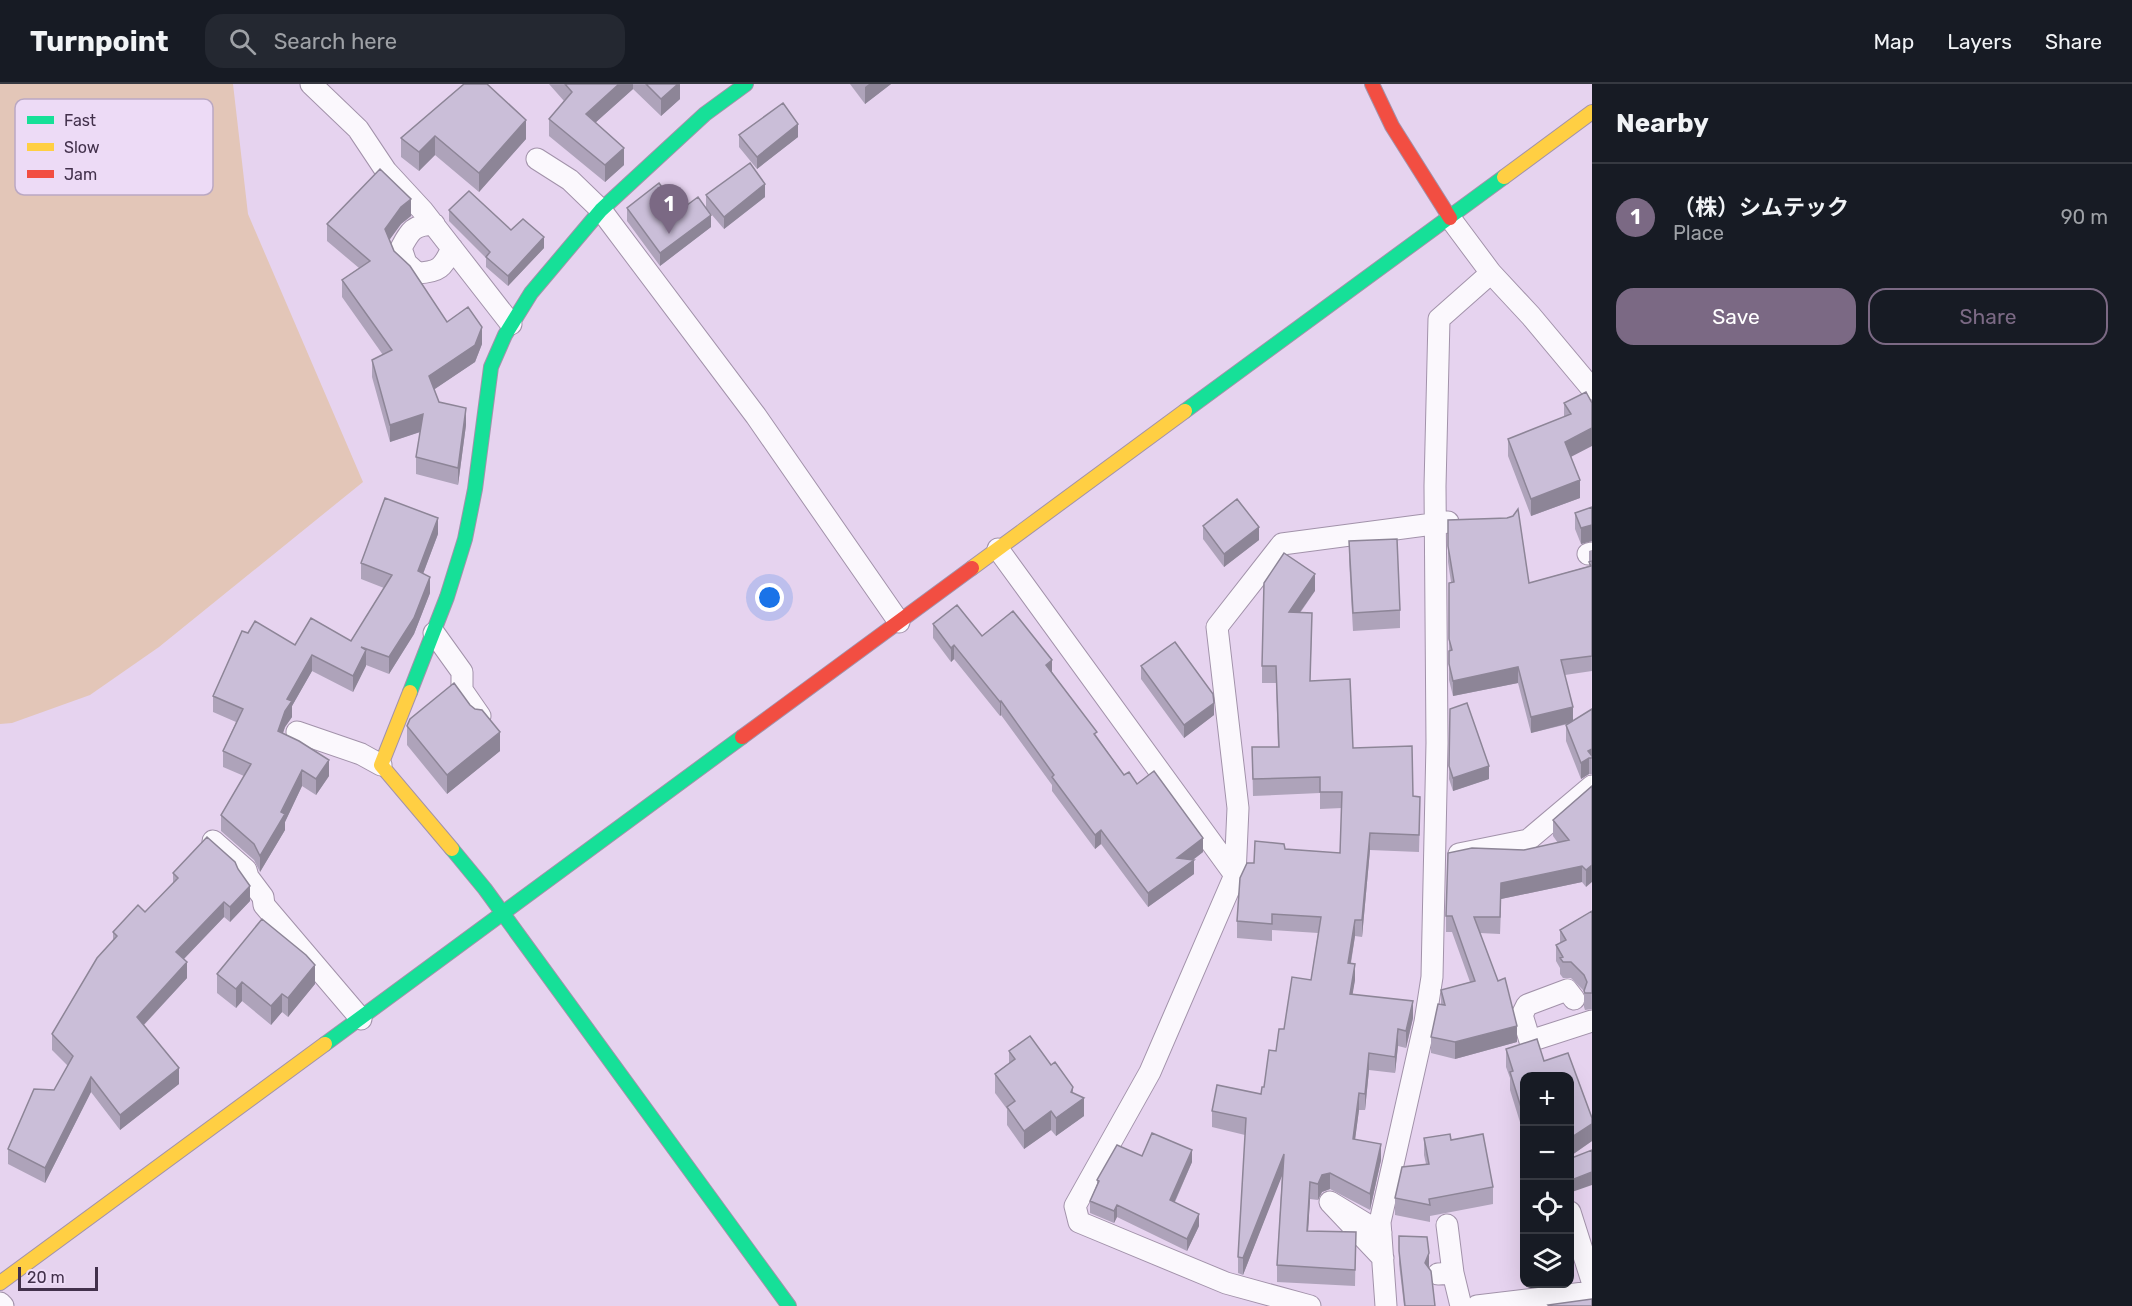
<!DOCTYPE html>
<html lang="en">
<head>
<meta charset="utf-8">
<style>
	:root { --surface:#171b24; --page:#242831; --text:#f1f3f6; --muted:#9ea1a6; --line:#363941; --accent:#7b6984 }
	body { margin:0; font-family:Rubik,"Noto Sans JP",sans-serif; background:var(--page); color:var(--text) }
	.controls { position:absolute; right:18px; bottom:18px; display:grid; overflow:hidden; border-radius:12px; box-shadow:0 6px 24px #0002 }
	.controls button { width:54px; height:54px; display:grid; place-items:center; padding:0; border:0; border-bottom:2px solid var(--line); background:var(--surface); color:var(--text); font:30px sans-serif }
	.scale { position:absolute; left:18px; bottom:15px; width:80px; box-sizing:border-box; padding-left:6px; border:3px solid #42304b; border-top:0; font-size:16px; line-height:21px; white-space:nowrap; color:#42304b; -webkit-text-stroke:4px #eddbf6; paint-order:stroke }
	.you { position:absolute; left:770px; top:514px; width:21px; height:21px; margin:-15px; border:4px solid #fff; border-radius:50%; background:#1a73e8; box-shadow:0 0 0 9px #1a73e833 }
	.badge { display:grid; place-items:center; width:39px; height:39px; border-radius:50%; background:var(--accent); color:#fff; font-size:20px; font-weight:700 }
	.pin { position:absolute; translate:-50% -50px; filter:drop-shadow(0 2px 3px #0008) }
	.pin::after { content:''; position:absolute; top:32px; width:21px; height:18px; background:inherit; clip-path:polygon(0 0,100% 0,50% 100%) }
	.list { margin:0; padding:0; list-style:none }
	h2 { display:flex; justify-content:space-between; align-items:center; height:78px; margin:0; padding:0 24px; font-size:26px }
	h2 small { font-size:20px; font-weight:400; color:var(--muted) }
	.list li { display:grid; grid-template-columns:39px 1fr auto; gap:18px; align-items:center; box-sizing:border-box; height:108px; padding:0 24px; border-top:2px solid var(--line) }
	.list b { display:block; font-size:22px; white-space:nowrap }
	.list p { margin:0; font-size:20px; white-space:nowrap; color:var(--muted) }
	.list em { font-size:20px; font-style:normal; color:var(--muted) }
	.actions { display:flex; gap:12px; padding:18px 24px }
	.actions a { flex:1; padding:14px 0; border:2px solid var(--accent); border-radius:18px; text-align:center; font-size:21px; color:var(--accent) }
	.actions .main { background:var(--accent); color:#fff }
	.icon { flex:none; width:33px; height:33px; fill:none; stroke:currentColor; stroke-width:2; stroke-linecap:round; stroke-linejoin:round }
	.map { position:relative; flex:none; width:1592px; height:1222px; overflow:hidden }
	header { display:flex; align-items:center; gap:36px; box-sizing:border-box; height:84px; padding:0 30px; background:var(--surface); border-bottom:2px solid var(--line) }
	header strong { font-size:28px }
	nav { display:flex; gap:33px; margin-inline-start:auto; font-size:21px }
	.search { width:420px; height:54px; background:var(--page); display:flex; align-items:center; gap:15px; box-sizing:border-box; padding:0 21px; border-radius:18px; color:var(--muted); font-size:22px }
	main { display:flex }
	aside { flex:1; background:var(--surface) }
	.map>svg:first-child { display:block }
	.green { fill:#e3c6b8 }
	.lines { fill:none; stroke-linecap:round; stroke-linejoin:round }
	.street-casing { stroke:#a292aa; stroke-width:23 }
	.fast-casing { stroke:#a292aa; stroke-width:16 }
	.slow-casing { stroke:#a292aa; stroke-width:16 }
	.jam-casing { stroke:#a292aa; stroke-width:16 }
	.street { stroke:#fbf8fd; stroke-width:21 }
	.fast { stroke:#16e098; stroke-width:14 }
	.slow { stroke:#ffcf43; stroke-width:14 }
	.jam { stroke:#f24e42; stroke-width:14 }
	.wall { fill:#aea3ba }
	.shaded-wall { fill:#8d8597 }
	.building { fill:#cabed8; stroke:#8d8597; stroke-width:1.5 }
	.key { fill:#eddbf6; stroke:#baa8c3; stroke-width:1.5 }
	.key-label { font-size:16px; fill:#42304b }
</style>
</head>
<body>
<header>
<strong>Turnpoint</strong>
<div class="search"><svg class="icon" aria-label="search" viewBox="0 0 24 24"><circle cx="10" cy="10" r="6"/><path d="M15 15l6 6"/></svg>Search here</div>
<nav><a>Map</a><a>Layers</a><a>Share</a></nav>
</header>
<main>
<div class="map">
<svg width="1592" height="1222" viewBox="0 0 1592 1222">
	<rect width="100%" height="100%" fill="#e6d3ef"/>
	<!-- green -->
	<path class="green" d="M0 0H233L248 130 363 398 159 563 90 611 12 639 0 640Z"/>
	<g class="lines">
		<defs>
			<path id="street" d="M311 0 358 45 386 87 423 127 511 240
				M537 75 570 96 601 126 756 332 899 538
				M1450 134 1491 189 1531 232 1592 305
				M434 140C413 141 410 147 401 164L406 179 417 189C439 188 443 184 452 164
				M998 465 1235 791 1238 724 1217 543 1282 460 1448 438
				M1588 470 1592 469
				M434 549 462 588V606L480 632
				M297 648 361 670 381 681
				M213 757 246 786 248 793 263 813 264 821 361 935
				M1459 770 1528 756 1592 702
				M1235 791 1150 988 1075 1122 1079 1138 1226 1199 1310 1222
				M1574 915 1567 906 1527 921 1522 931 1530 957 1592 937
				M1570 1128 1592 1197
				M1447 1141 1453 1189
				M1381 1149 1330 1118 1383 1174
				M1438 1190 1453 1189 1461 1222
				M0 1219 3 1222
				M1386 1222 1380 1138 1425 938 1432 893 1437 659 1435 402 1439 235 1491 189
				M1477 1222 1592 1208"/>
			<path id="fast" d="M1185 327 1504 93
				M410 608 447 513 465 455 475 405 491 283 505 251 531 209 601 126 705 30 746 0
				M452 765 485 805 789 1222
				M325 960 742 653"/>
			<path id="slow" d="M1504 93 1592 28
				M972 484 1185 327
				M410 608 381 681 452 765
				M0 1199 325 960"/>
			<path id="jam" d="M1372 0 1392 42 1450 134
				M742 653 972 484"/>
		</defs>
		<!-- street casing -->
		<use href="#street" class="street-casing"/>
		<!-- fast casing -->
		<use href="#fast" class="fast-casing"/>
		<!-- slow casing -->
		<use href="#slow" class="slow-casing"/>
		<!-- jam casing -->
		<use href="#jam" class="jam-casing"/>
		<!-- street -->
		<use href="#street" class="street"/>
		<!-- fast -->
		<use href="#fast" class="fast"/>
		<!-- slow -->
		<use href="#slow" class="slow"/>
		<!-- jam -->
		<use href="#jam" class="jam"/>
	</g>
	<!-- wall -->
	<path class="wall" d="M464 0 526 55 479 108 435 71 419 87 401 73V54Z
		M549 0H680V15L661 32 633 5 595 39 624 81 605 98 549 52V35L564 17Z
		M850 0H891L865 20Z
		M739 51 798 53 757 85 739 63Z
		M706 111 765 113 724 145 706 124 711 143 660 182 627 137V124L679 127 706 124Z
		M449 126 511 146 544 164 508 202 486 183V174L449 137Z
		M411 132 401 140 389 156 394 167 447 238 482 260 475 278 434 305 439 318 466 341 458 401 416 390V373L420 348 390 358 372 293V276L383 271 342 213V196L359 184 327 157V140Z
		M1586 308 1571 373 1580 414 1531 432 1508 372V355L1564 333V319Z
		M1592 423V457L1581 460 1575 445V429Z
		M1448 436 1529 499 1589 482V467L1592 466V587L1565 591 1573 637 1592 625V690H1589L1581 695 1566 657V641L1568 640 1531 649 1518 599 1453 612 1449 596V499L1451 498 1448 478Z
		M1203 442 1259 456 1224 483 1203 455Z
		M438 450 423 490 430 509 414 550 389 590 366 581 353 608 312 587 292 622V633L285 643 283 649 329 692 316 711 302 702 285 738V746L260 788 254 776 221 747V731L244 692 223 683V667L236 638 213 628V612L248 549 295 561 351 557 384 504 361 495V479Z
		M1349 457 1400 526V544L1353 547 1349 476Z
		M1315 507 1300 529 1312 546 1310 597 1353 664 1413 712 1420 729 1419 768 1370 766 1362 853 1355 852 1351 879 1355 896 1352 910 1413 934 1406 964 1398 962 1395 989 1369 986 1365 1026H1359L1355 1055 1381 1076 1370 1126 1330 1105 1322 1108 1318 1116 1310 1115 1308 1147 1356 1148 1355 1202 1277 1198V1181L1282 1090 1243 1191 1238 1189V1173L1245 1051 1212 1043V1027L1261 1010 1264 1003 1284 945 1311 896 1318 849 1272 846V857L1237 854V837L1254 779 1285 765 1340 769 1342 724 1320 725V709L1253 712 1252 663H1278L1276 599H1262V582Z
		M933 540 982 552 1052 588 1124 691 1137 700 1203 768 1193 776 1194 790 1148 823 1101 760 1095 765 1052 707V701L1001 631 1000 632 954 575 951 578 933 554Z
		M1141 582 1214 631 1184 654 1141 595Z
		M1450 625 1489 695 1453 707 1449 695Z
		M407 642 500 667 447 710 407 661Z
		M1592 702 1586 803 1582 798 1501 815 1500 850 1480 849 1517 958 1455 975 1431 969V953L1441 921V906L1470 898 1452 848H1446V832L1524 766 1558 759 1553 752V736Z
		M173 789 250 817 230 838 224 833 184 875 187 894 144 941 179 1000 120 1046 91 1008 45 1099 8 1080V1065L54 1006 68 982 52 966V950L113 856V848L145 828 173 800Z
		M1592 827V925L1585 926 1584 923V907L1571 894H1563L1560 890V884L1556 877V861L1560 859V846Z
		M217 890 315 900 288 933 282 928 271 941 242 917 236 924 217 909Z
		M1506 965 1544 977 1592 1034V1057L1569 1073 1524 993V1051L1510 1006V994L1506 983Z
		M1009 967 1051 981 1073 1009 1084 1032 1056 1052 1051 1046 1024 1065 1007 1041V1025L995 1009V990L1009 979Z
		M1424 1054 1451 1056 1493 1103V1120L1430 1132V1138L1395 1131V1114L1426 1080 1424 1071Z
		M1142 1072 1192 1078 1175 1118 1199 1142 1187 1167 1117 1133 1114 1139 1090 1129V1117L1097 1100V1096Z
		M1399 1152 1429 1182 1435 1222H1404L1399 1180Z"/>
	<!-- shaded-wall -->
	<path class="shaded-wall" d="M619 0H633V5L586 47V30Z
		M678 0H680V15L661 32V15Z
		M869 0H891L865 20V3Z
		M526 36V55L479 108V89Z
		M798 40V53L757 85V73Z
		M435 52V71L419 87V68Z
		M624 64V81L605 98V81Z
		M765 100V113L724 145V133Z
		M411 115V132L401 140 385 162V145L401 123Z
		M711 131V143L660 182V169Z
		M544 153V164L508 202V192Z
		M482 243V260L475 278 429 309V292Z
		M466 324V341L458 401V384Z
		M423 330V347L390 358V341Z
		M1592 344V362L1565 376V358Z
		M1580 396V414L1531 432V415Z
		M438 434V450L418 503V487Z
		M1592 441V457L1581 460V444Z
		M1259 443V456L1224 483V470Z
		M1315 490V507L1289 544V528Z
		M430 493V509L414 550 389 590V573Z
		M954 561V575L951 578V564Z
		M366 566V582L353 608V592Z
		M312 571V587L292 622V633L285 643 278 663V647L287 615Z
		M1052 576V590L1046 581Z
		M1518 583V599L1453 612V597Z
		M1001 617V631L1000 632V618Z
		M1214 619V631L1184 654V641Z
		M1573 623V638L1531 649V633Z
		M500 648V667L447 710V691Z
		M1592 665V674H1589V690L1581 695V679L1588 667Z
		M329 676V692L316 711V695Z
		M1489 682V695L1453 707V694Z
		M302 686V702L285 738V746L260 788V772Z
		M1101 746V760L1095 765V751Z
		M1370 749V766L1362 853V836Z
		M1203 754V768L1177 788V774Z
		M1194 776V790L1148 823V809Z
		M1592 781V798L1586 803V786Z
		M1582 782V798L1501 815 1500 850 1501 799Z
		M250 802V817L230 838V823Z
		M224 818V833L176 883V868Z
		M1355 836V852L1348 895V879Z
		M187 878V894L137 948V933Z
		M1355 880V896L1350 926V910Z
		M315 881V900L288 933V914Z
		M242 898V917L236 924V905Z
		M282 910V928L271 941V922Z
		M1413 917V934L1406 964V947Z
		M1517 942V958L1455 975V958Z
		M1398 945V962L1395 989V973Z
		M1369 969V986L1365 1026V1010Z
		M179 984V1000L120 1046V1031Z
		M91 993V1008L45 1099V1084Z
		M1073 1003 1072 1022 1084 1014V1032L1056 1052V1034L1071 1008Z
		M1359 1009V1026L1353 1071V1055Z
		M1051 1027V1046L1024 1065V1047Z
		M1592 1040V1057L1569 1073V1055Z
		M1381 1060V1076L1370 1126V1110Z
		M1192 1066V1078L1170 1128V1116Z
		M1284 1070V1087L1243 1191V1174Z
		M1592 1088V1101L1569 1109V1097Z
		M1330 1089V1105L1322 1108 1318 1116V1100L1322 1091Z
		M1310 1098V1115L1307 1164V1147Z
		M1117 1121V1133L1114 1139V1127Z
		M1199 1130V1142L1187 1167V1155Z
		M1429 1169V1182L1425 1191V1179Z"/>
	<!-- building -->
	<path class="building" d="M464 0H487L526 36 479 89 435 52 419 68 401 54Z
		M565 0H619L586 30 624 64 605 81 549 35 572 8Z
		M646 0H678L661 15Z
		M783 19 798 40 757 73 739 51Z
		M750 79 765 100 724 133 706 111Z
		M380 85 411 115 401 123 385 145 394 167 410 182 447 238 468 223 482 243 475 261 429 292 439 318 466 324 458 384 416 373 423 330 390 341 372 276 392 266 342 196 370 177 327 140Z
		M659 99 679 127 698 113 711 131 660 169 627 124Z
		M469 107 511 146 523 135 544 153 508 192 486 173 490 168 449 126Z
		M1586 308 1592 319V344L1565 358 1580 396 1531 415 1508 355 1571 330 1564 319Z
		M385 414 438 434 418 487 430 493 414 534 389 573 361 563 366 566 353 592 312 571 287 615 292 617 285 627 278 647 299 657 329 676 316 695 302 686 281 728 285 730 260 772 254 760 221 731 251 680 223 667 243 625 213 612 242 547 248 549 255 537 295 561 311 534 351 557 392 491 361 479Z
		M1237 415 1259 443 1224 470 1203 442Z
		M1592 423V441L1581 444 1575 429Z
		M1518 425 1529 499 1591 482 1589 478 1592 477V572L1561 576 1573 623 1531 633 1518 583 1453 597 1449 580V567L1452 566 1449 555V499L1454 498 1448 462V436L1507 434 1513 432Z
		M1397 455 1400 526 1353 529 1349 457Z
		M1284 469 1315 490 1289 528 1312 529 1310 597 1350 595 1353 664 1412 662 1413 712 1420 713 1419 751 1370 749 1362 836H1355L1348 879 1355 880 1350 910 1413 917 1406 947 1398 945 1395 973 1369 969 1365 1010 1359 1009 1353 1055 1381 1060 1370 1110 1330 1089 1322 1091 1318 1100 1310 1098 1307 1147 1356 1148 1355 1186 1277 1181 1284 1070 1243 1174 1238 1173 1246 1034 1212 1027 1217 1001 1261 1010 1262 1003H1264L1269 966 1276 967 1279 945H1284L1292 893 1311 896 1321 833 1272 830V840L1237 837 1240 794 1247 779H1254L1255 757 1284 760 1285 765 1340 769 1342 708H1320V693L1253 695 1252 663H1279L1276 582H1262L1264 499Z
		M957 521 982 552 1013 527 1052 576 1046 581 1097 648 1094 650 1124 691 1129 688 1137 700 1154 687 1203 754 1177 774 1194 776 1148 809 1101 746 1095 751 1052 693 1054 691 1001 617 1000 618 954 561 951 564 933 540Z
		M1175 558 1213 610 1214 619 1184 641 1141 582Z
		M454 599 470 621 475 625 482 626 500 648 447 691 407 642 410 635Z
		M1467 619 1489 682 1453 694 1449 682 1450 625Z
		M1592 625V665L1588 667 1592 672V674H1589L1581 679 1566 641Z
		M1592 702V781L1586 786 1582 782 1501 799 1500 833H1474L1498 897 1505 894 1517 942 1455 958 1431 953 1438 920 1445 921 1441 906 1475 897 1452 832H1446L1448 769 1472 764 1524 766 1569 756 1553 736Z
		M207 753 235 778 238 785 250 802 230 823 224 818 176 868 187 878 137 933 179 984 120 1031 91 993 45 1084 8 1065 34 1005 54 1006 73 972 52 950 97 874 117 852 113 848 138 821 145 828 178 794 173 789Z
		M1592 827V909H1585L1584 907 1587 898 1584 891 1571 878H1563L1560 874 1563 873 1556 861 1566 856 1560 846Z
		M262 835 306 871 315 881 288 914 282 910 271 922 242 898 236 905 217 890Z
		M1030 952 1051 981 1055 978 1073 1003 1071 1008 1084 1014 1056 1034 1051 1027 1024 1047 1007 1023 1015 1017 995 990 1015 975 1009 967Z
		M1537 955 1544 977 1568 969 1592 1034V1040L1569 1055V993H1524V1033L1510 988 1513 987 1506 965Z
		M1152 1049 1192 1066 1170 1116 1199 1130 1187 1155 1117 1121 1114 1127 1090 1117 1099 1097 1097 1096 1117 1061 1142 1072Z
		M1450 1050 1451 1056 1483 1050 1493 1103 1429 1115 1430 1121 1395 1114 1402 1083 1429 1080 1424 1054Z
		M1592 1066V1088L1569 1097V1075Z
		M1399 1152 1427 1153 1429 1169 1425 1179 1431 1187 1435 1222H1405L1399 1167Z
		M1592 1215V1222H1549L1548 1221Z"/>
	<!-- legend -->
	<rect x="15" y="15" width="198" height="96" rx="9" class="key"/>
	<rect x="27" y="32" width="27" height="8" fill="#16e098"/>
	<rect x="27" y="59" width="27" height="8" fill="#ffcf43"/>
	<rect x="27" y="86" width="27" height="8" fill="#f24e42"/>
	<g class="key-label">
		<text x="64" y="42">Fast</text>
		<text x="64" y="69">Slow</text>
		<text x="64" y="96">Jam</text>
	</g>
</svg>
<div class="controls">
<button>+</button>
<button>−</button>
<button><svg class="icon" aria-label="locate" viewBox="0 0 24 24"><circle cx="12" cy="12" r="6"/><path d="M12 2v4M12 18v4M2 12h4M18 12h4"/></svg></button>
<button><svg class="icon" aria-label="layers" viewBox="0 0 24 24"><path d="M12 4l9 5-9 5-9-5zM3 14l9 5 9-5"/></svg></button>
</div>
<div class="scale">20 m</div>
<div class="you"></div>
<div class="pin badge" style="left:669px;top:150px">1</div>
</div>
<aside>
<h2>Nearby<small></small></h2>
<ul class="list">
<li><span class="badge">1</span><div><b>（株）シムテック</b><p>Place</p></div><em>90 m</em></li>
</ul>
<div class="actions"><a class="main">Save</a><a>Share</a></div>
</aside>
</main>
</body>
</html>
